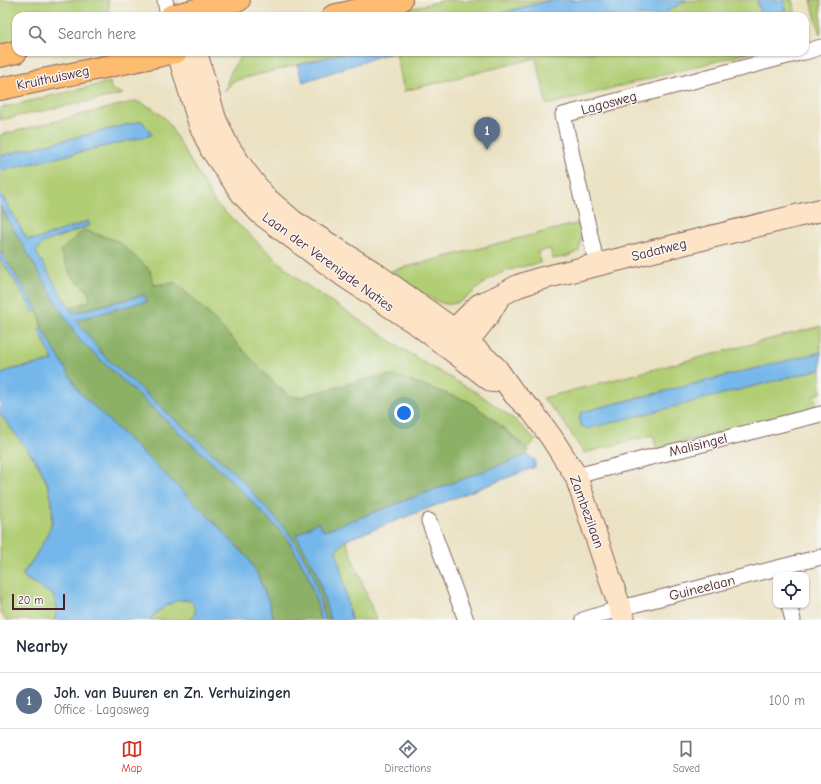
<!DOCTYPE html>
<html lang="en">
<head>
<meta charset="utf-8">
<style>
	:root { --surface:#fff; --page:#f2f2f3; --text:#1f2937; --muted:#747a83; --line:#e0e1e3; --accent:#d93025 }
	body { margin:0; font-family:"Comic Neue",sans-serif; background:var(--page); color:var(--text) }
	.controls { position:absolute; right:12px; bottom:12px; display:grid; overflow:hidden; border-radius:8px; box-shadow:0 1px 3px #0004 }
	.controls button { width:36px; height:36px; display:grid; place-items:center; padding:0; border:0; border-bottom:1px solid var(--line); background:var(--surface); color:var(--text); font:20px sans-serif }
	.scale { position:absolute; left:12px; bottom:10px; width:53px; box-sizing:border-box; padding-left:4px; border:2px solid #4a1f2b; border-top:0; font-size:11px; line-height:14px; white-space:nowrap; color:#4a1f2b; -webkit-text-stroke:3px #f6f6f2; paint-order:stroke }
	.you { position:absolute; left:404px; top:413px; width:14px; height:14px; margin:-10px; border:3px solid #fff; border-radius:50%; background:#1a73e8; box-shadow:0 0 0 6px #1a73e833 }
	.badge { display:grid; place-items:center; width:26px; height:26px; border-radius:50%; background:var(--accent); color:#fff; font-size:13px; font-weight:700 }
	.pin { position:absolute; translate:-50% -33px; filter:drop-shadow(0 1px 2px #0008) }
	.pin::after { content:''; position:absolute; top:21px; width:14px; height:12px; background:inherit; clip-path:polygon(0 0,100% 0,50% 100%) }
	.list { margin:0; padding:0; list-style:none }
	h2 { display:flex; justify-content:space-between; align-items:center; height:52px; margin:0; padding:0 16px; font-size:17px }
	h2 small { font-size:13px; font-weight:400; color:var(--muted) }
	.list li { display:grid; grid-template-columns:26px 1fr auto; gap:12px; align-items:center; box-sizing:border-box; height:56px; padding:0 16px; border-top:1px solid var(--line) }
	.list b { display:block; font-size:15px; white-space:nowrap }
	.list p { margin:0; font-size:13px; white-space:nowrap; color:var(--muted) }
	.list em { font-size:13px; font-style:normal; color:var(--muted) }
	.icon { flex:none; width:22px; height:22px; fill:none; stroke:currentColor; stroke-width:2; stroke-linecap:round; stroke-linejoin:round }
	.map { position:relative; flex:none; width:821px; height:620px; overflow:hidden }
	.search { position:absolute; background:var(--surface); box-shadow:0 1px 3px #0004; left:12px; right:12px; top:12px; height:44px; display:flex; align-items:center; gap:10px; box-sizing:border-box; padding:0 14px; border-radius:12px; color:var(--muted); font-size:15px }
	.sheet { height:108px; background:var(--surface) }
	nav { display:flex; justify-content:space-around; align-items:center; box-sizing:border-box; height:56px; border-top:1px solid var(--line); background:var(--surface); font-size:11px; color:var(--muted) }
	nav a { display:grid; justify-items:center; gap:2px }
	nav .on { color:var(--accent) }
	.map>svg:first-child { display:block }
	.green { fill:#b1ce75; stroke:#7e7650 }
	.forest { fill:#8cb166; stroke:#6b6848 }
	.water { fill:#75b7ea; stroke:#606b8a }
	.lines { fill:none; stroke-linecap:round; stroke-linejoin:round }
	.street-casing { stroke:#826360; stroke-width:17 }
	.secondary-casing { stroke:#826360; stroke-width:24 }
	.primary-casing { stroke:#826360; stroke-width:24 }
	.street { stroke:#fff; stroke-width:15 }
	.secondary { stroke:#fee4c6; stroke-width:22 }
	.primary { stroke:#fdbc70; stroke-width:22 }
	.labels { text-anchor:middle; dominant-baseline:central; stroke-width:3; stroke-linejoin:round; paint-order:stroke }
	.street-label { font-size:14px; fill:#4a1f2b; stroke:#f6f6f2 }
</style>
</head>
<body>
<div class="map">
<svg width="821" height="620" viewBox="0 0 821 620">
	<rect width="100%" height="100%" fill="#f6f6f2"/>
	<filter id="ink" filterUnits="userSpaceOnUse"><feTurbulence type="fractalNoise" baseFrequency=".025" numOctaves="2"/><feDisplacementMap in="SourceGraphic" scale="8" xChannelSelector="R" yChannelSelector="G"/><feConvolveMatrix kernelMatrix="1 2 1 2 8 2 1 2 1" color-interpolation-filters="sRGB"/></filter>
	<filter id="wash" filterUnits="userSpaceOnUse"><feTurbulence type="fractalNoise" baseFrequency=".012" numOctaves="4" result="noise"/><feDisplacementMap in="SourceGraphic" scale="16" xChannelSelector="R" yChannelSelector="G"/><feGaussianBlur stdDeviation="0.9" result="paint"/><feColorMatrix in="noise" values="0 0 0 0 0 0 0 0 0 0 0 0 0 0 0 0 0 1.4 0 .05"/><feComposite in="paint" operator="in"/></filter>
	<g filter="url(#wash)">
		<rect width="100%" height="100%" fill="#ebe2c3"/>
		<!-- green -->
		<path class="green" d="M0 0H108L109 12 107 16H16V41L0 45Z
			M445 0H552L488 16H380Z
			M687 0H757L761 16H662L672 8Z
			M784 0H792L796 16H777L785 12Z
			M811 0H821V34L820 35Z
			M248 52H348L233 81 225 91C229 74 233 62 248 52Z
			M396 52H752L547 105 536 58 404 91Z
			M110 82 111 89 123 94 0 120V108Z
			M136 101 152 108 166 119 215 203 300 281 423 362 479 394 514 419 536 440 528 448 490 417 468 401 359 381 300 397C294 397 290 396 286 393 275 384 265 373 255 363 229 336 204 306 175 283L153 285 71 276 88 291 90 302 69 308 36 252 42 243 89 226 88 221 39 239H27L0 192V171L152 135 142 121 0 156V135Z
			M579 223 582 235 579 251 568 256 553 259 550 249 538 252 540 263C523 267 505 269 490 279 476 287 464 306 446 304 431 302 404 280 390 271Z
			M0 258 34 312 38 311 42 328 39 329 53 361 9 370 0 375Z
			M821 326V352L582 412 587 428 821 369V393L814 395 817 407 657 449 653 435 584 453 562 420 543 398Z
			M0 414C26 446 67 491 47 536 44 543 39 552 34 559 30 564 26 568 23 574L25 578 53 595 57 608 55 620H6L0 611Z
			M346 540 376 620H351L343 579 336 551Z
			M188 600C195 604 195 607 195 614L190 620H150C155 613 166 603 175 601 179 600 184 600 188 600Z"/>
		<!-- forest -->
		<path class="forest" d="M0 206 80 341 234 483 287 538 307 573 318 607 320 620H274L268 600 257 574 248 558 201 509 79 392 42 328 38 311 0 251Z
			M84 230 118 241 150 270 153 285 175 283C204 306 229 336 255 363 265 373 275 384 286 393 290 396 294 397 300 397L359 381 387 375 405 379 468 401 490 417 529 451 527 455 324 531 318 522 296 535 316 570 330 620H325L322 606 292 537 239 477 103 355 76 320 146 301 144 295 76 312H72L69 308 90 301 88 291 71 276 60 251Z"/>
		<!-- water -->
		<path class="water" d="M552 0H687L672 8 662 16H488Z
			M757 0H784L785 12 777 16H761Z
			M348 52H392L303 82 297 65Z
			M142 121 152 135 0 171V156Z
			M0 192 27 239H39L88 221 90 225 42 243 36 252 72 312H76L144 295 147 301 76 320 103 355 239 477 292 537 312 571 325 620H320L318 607 307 573 287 538 234 483 80 341 60 309 0 206Z
			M0 251 2 254 38 311 34 312 0 258Z
			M42 328 79 392 201 509 248 558 257 574 268 600 274 620H190L195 614C195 585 159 607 150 620H55L57 608 53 595 25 578 23 574 34 558 47 535 53 520 52 502 48 485 39 465 0 414V375L9 370 53 361 39 329Z
			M821 352V369L587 429 581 426 579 418 582 412Z
			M527 455 535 460V467L346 540 336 551 343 579 351 620H330L316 570 296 535 318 522 324 531Z"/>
	</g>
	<g filter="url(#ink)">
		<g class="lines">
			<defs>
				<path id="street" d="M165 0 168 16
					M805 52 821 47
					M597 266 563 115 803 52
					M576 476 821 414
					M429 521 466 620
					M789 605 793 620
					M583 620 621 608 821 557"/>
				<path id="secondary" d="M178 52 200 125 211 149 243 195 261 214 344 276 420 326 492 381
					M196 52 215 119 227 145 244 170 265 197 294 222 373 272 454 330 496 368 515 395 532 411 551 437 576 476 624 620
					M450 343 454 330 479 305 499 296 518 286 539 279 821 210
					M455 345 468 341 489 314 499 297"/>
				<path id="primary" d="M171 16 239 0
					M333 16 401 0
					M0 56 16 52
					M0 89 176 52"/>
			</defs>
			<!-- street casing -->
			<use href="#street" class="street-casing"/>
			<!-- secondary casing -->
			<use href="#secondary" class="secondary-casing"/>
			<!-- primary casing -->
			<use href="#primary" class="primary-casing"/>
			<!-- street -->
			<use href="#street" class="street"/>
			<!-- secondary -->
			<use href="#secondary" class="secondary"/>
			<!-- primary -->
			<use href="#primary" class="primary"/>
		</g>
	</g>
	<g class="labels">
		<!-- street labels -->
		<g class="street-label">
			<text transform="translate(53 78) rotate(-12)">Kruithuisweg</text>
			<text transform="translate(609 103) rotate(-15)">Lagosweg</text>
			<text transform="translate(659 250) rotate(-14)">Sadatweg</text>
			<text transform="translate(328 262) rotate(36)">Laan der Verenigde Naties</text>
			<text transform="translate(698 445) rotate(-14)">Malisingel</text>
			<text transform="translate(587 512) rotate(70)">Zambezilaan</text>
			<text transform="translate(702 588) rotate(-14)">Guineelaan</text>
		</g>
	</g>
</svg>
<div class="controls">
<button><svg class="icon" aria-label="locate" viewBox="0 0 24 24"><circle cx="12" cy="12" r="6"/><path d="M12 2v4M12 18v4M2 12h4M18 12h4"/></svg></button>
</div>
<div class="scale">20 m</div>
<div class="you"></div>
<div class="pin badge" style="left:487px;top:150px;background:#5c6f8a">1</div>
<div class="search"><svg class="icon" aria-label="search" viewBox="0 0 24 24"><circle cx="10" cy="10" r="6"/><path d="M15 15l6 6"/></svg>Search here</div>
</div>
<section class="sheet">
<h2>Nearby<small></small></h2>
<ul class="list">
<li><span class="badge" style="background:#5c6f8a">1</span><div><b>Joh. van Buuren en Zn. Verhuizingen</b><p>Office · Lagosweg</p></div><em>100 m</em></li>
</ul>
</section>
<nav>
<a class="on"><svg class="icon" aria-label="map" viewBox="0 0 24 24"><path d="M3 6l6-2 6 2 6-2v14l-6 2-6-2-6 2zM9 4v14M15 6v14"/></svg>Map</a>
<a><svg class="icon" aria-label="directions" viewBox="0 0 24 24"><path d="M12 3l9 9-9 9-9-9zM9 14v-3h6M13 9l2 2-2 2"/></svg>Directions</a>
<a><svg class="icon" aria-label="saved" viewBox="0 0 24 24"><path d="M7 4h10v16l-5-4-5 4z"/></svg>Saved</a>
</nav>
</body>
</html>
